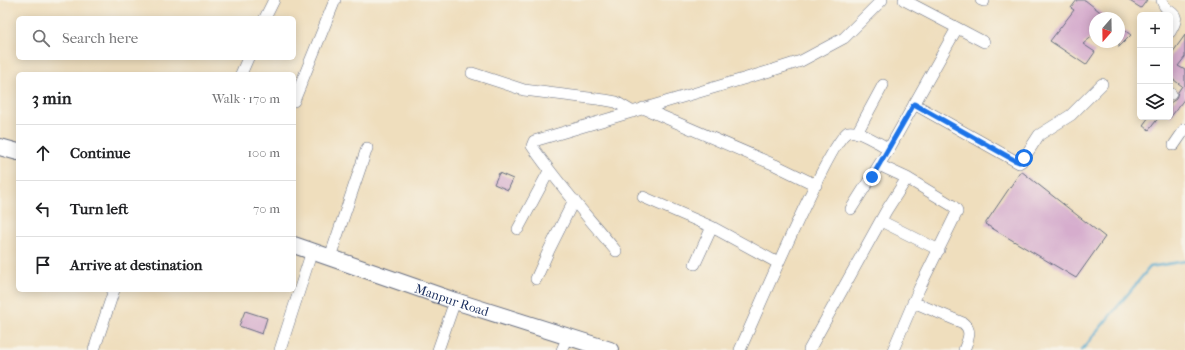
<!DOCTYPE html>
<html lang="en">
<head>
<meta charset="utf-8">
<style>
	:root { --surface:#fff; --page:#f6f6f6; --text:#202124; --muted:#757577; --line:#e0e0e0 }
	body { margin:0; font-family:"IM FELL French Canon",serif; background:var(--page); color:var(--text) }
	.controls { position:absolute; right:12px; top:12px; display:grid; overflow:hidden; border-radius:6px; box-shadow:0 2px 10px #0003 }
	.controls button { width:36px; height:36px; display:grid; place-items:center; padding:0; border:0; border-bottom:1px solid var(--line); background:var(--surface); color:var(--text); font:20px sans-serif }
	.compass { position:absolute; left:1089px; top:12px; width:36px; height:36px; border-radius:50%; background:var(--surface); box-shadow:0 2px 10px #0003; rotate:200deg }
	.stop { position:absolute; width:12px; height:12px; margin:-9px; border:3px solid #1a73e8; border-radius:50%; background:#fff }
	.stop.end { background:#1a73e8; border-color:#fff; box-shadow:0 1px 4px #0008 }
	.list { margin:0; padding:0; list-style:none }
	h2 { display:flex; justify-content:space-between; align-items:center; height:52px; margin:0; padding:0 16px; font-size:17px }
	h2 small { font-size:13px; font-weight:400; color:var(--muted) }
	.list li { display:grid; grid-template-columns:26px 1fr auto; gap:12px; align-items:center; box-sizing:border-box; height:56px; padding:0 16px; border-top:1px solid var(--line) }
	.list b { display:block; font-size:15px; white-space:nowrap }
	.list em { font-size:13px; font-style:normal; color:var(--muted) }
	.icon { flex:none; width:22px; height:22px; fill:none; stroke:currentColor; stroke-width:2; stroke-linecap:round; stroke-linejoin:round }
	.map { position:relative; flex:none; width:1185px; height:350px; overflow:hidden }
	.search { position:absolute; background:var(--surface); box-shadow:0 2px 10px #0003; left:16px; top:16px; width:280px; height:44px; display:flex; align-items:center; gap:10px; box-sizing:border-box; padding:0 14px; border-radius:6px; color:var(--muted); font-size:15px }
	.panel { position:absolute; background:var(--surface); box-shadow:0 2px 10px #0003; left:16px; top:72px; width:280px; height:220px; border-radius:6px }
	.map>svg:first-child { display:block }
	.lines { fill:none; stroke-linecap:round; stroke-linejoin:round }
	.stream { stroke:#52a8ce; stroke-width:2.5 }
	.building { fill:#d6adcd }
	.minor-casing { stroke:#656c7f; stroke-width:12 }
	.highway-casing { stroke:#656c7f; stroke-width:18 }
	.minor { stroke:#fff; stroke-width:11 }
	.highway { stroke:#fff; stroke-width:16 }
	.route { stroke:#1a73e8; stroke-width:5 }
	.labels { text-anchor:middle; dominant-baseline:central; stroke-width:3; stroke-linejoin:round; paint-order:stroke }
	.street-label { font-size:13px; fill:#1b2f5e; stroke:#f7f3e8 }
</style>
</head>
<body>
<div class="map">
<svg width="1185" height="350" viewBox="0 0 1185 350">
	<rect width="100%" height="100%" fill="#f7f3e8"/>
	<filter id="ink" filterUnits="userSpaceOnUse"><feTurbulence type="fractalNoise" baseFrequency=".025" numOctaves="2"/><feDisplacementMap in="SourceGraphic" scale="8" xChannelSelector="R" yChannelSelector="G"/><feConvolveMatrix kernelMatrix="1 2 1 2 8 2 1 2 1" color-interpolation-filters="sRGB"/></filter>
	<filter id="wash" filterUnits="userSpaceOnUse"><feTurbulence type="fractalNoise" baseFrequency=".012" numOctaves="4" result="noise"/><feDisplacementMap in="SourceGraphic" scale="16" xChannelSelector="R" yChannelSelector="G"/><feGaussianBlur stdDeviation="0.9" result="paint"/><feColorMatrix in="noise" values="0 0 0 0 0 0 0 0 0 0 0 0 0 0 0 0 0 1.4 0 .05"/><feComposite in="paint" operator="in"/></filter>
	<g filter="url(#wash)">
		<rect width="100%" height="100%" fill="#efdebd"/>
		<g class="lines">
			<!-- stream -->
			<path class="stream" d="M1082 350 1150 267 1185 261"/>
		</g>
		<g id="blocks">
			<!-- building -->
			<path class="building" d="M1077 0H1085L1108 18H1095V34L1083 44 1095 52 1086 65 1050 41 1074 10 1071 8Z
				M1128 0H1147L1141 8Z
				M1119 26 1131 35 1119 47Z
				M1185 35V57L1178 66 1185 70V98L1170 118V103L1176 99 1178 92 1182 86 1170 77V56Z
				M1149 117H1159L1149 130 1143 125Z
				M1021 171 1105 237 1076 278 985 224Z
				M499 173 513 179 508 190 494 184Z
				M245 311 267 318 262 334 239 326Z"/>
		</g>
	</g>
	<g filter="url(#ink)">
		<use href="#blocks" fill-opacity="0" stroke="#656c7f" stroke-width="1"/>
		<g class="lines">
			<defs>
				<path id="minor" d="M904 0 984 42
					M981 0 984 1
					M1162 0C1165 17 1185 8 1170 32
					M265 18 274 0
					M472 73 524 90 605 100 616 102 633 112
					M241 74 248 58
					M1170 93 1171 94
					M294 101 335 0
					M914 104 1019 163 1022 161 1039 135 1071 115 1102 84
					M643 108 775 165 816 185
					M857 133 883 85
					M1174 145 1185 129
					M879 165 907 178 953 206 956 209 957 212 919 289 893 350
					M643 197 712 227 778 263
					M851 209 889 149 957 28
					M881 221 939 250
					M518 229 549 171
					M616 251C588 217 557 183 532 146L534 141 770 71 801 61 844 38 882 0
					M330 257 367 148
					M695 264 712 227
					M536 279 549 250 574 200
					M913 302 963 323C973 331 968 339 964 350
					M94 350 114 290
					M280 350 312 251
					M438 350 455 301
					M562 350 568 337
					M740 350C752 323 831 138 848 132 856 129 881 144 889 149
					M809 350 886 211 907 178"/>
				<g id="highway">
					<path d="M0 147 18 152"/>
					<path id="s1" d="M294 245 455 301 610 350"/>
				</g>
			</defs>
			<!-- minor casing -->
			<use href="#minor" class="minor-casing"/>
			<!-- highway casing -->
			<use href="#highway" class="highway-casing"/>
			<!-- minor -->
			<use href="#minor" class="minor"/>
			<!-- highway -->
			<use href="#highway" class="highway"/>
		</g>
	</g>
	<g class="lines" filter="url(#ink)">
		<!-- route -->
		<path class="route" d="M872 177 914 104 1014 160 1019 162 1024 158"/>
	</g>
	<g class="labels">
		<!-- street labels -->
		<g class="street-label">
			<text stroke="none"><textPath href="#s1" startOffset="167">Manpur Road</textPath></text>
		</g>
	</g>
</svg>
<div class="controls">
<button>+</button>
<button>−</button>
<button><svg class="icon" aria-label="layers" viewBox="0 0 24 24"><path d="M12 4l9 5-9 5-9-5zM3 14l9 5 9-5"/></svg></button>
</div>
<svg class="compass" viewBox="-18 -18 36 36"><path d="M0-13l5 13h-10z" fill="#e53935"/><path d="M0 13l5-13h-10z" fill="#757577"/></svg>
<div class="stop" style="left:1024px;top:158px"></div>
<div class="stop end" style="left:872px;top:177px"></div>
<div class="search"><svg class="icon" aria-label="search" viewBox="0 0 24 24"><circle cx="10" cy="10" r="6"/><path d="M15 15l6 6"/></svg>Search here</div>
<section class="panel">
<h2>3 min<small>Walk · 170 m</small></h2>
<ul class="list">
<li><svg class="icon" aria-label="ahead" viewBox="0 0 24 24"><path d="M12 20V5M6 11l6-6 6 6"/></svg><div><b>Continue</b></div><em>100 m</em></li>
<li><svg class="icon" aria-label="left" viewBox="0 0 24 24"><path d="M17 20v-9H6M10 6l-5 5 5 5"/></svg><div><b>Turn left</b></div><em>70 m</em></li>
<li><svg class="icon" aria-label="arrive" viewBox="0 0 24 24"><path d="M6 21V4h12l-3 4 3 4H6"/></svg><div><b>Arrive at destination</b></div></li>
</ul>
</section>
</div>
</body>
</html>
